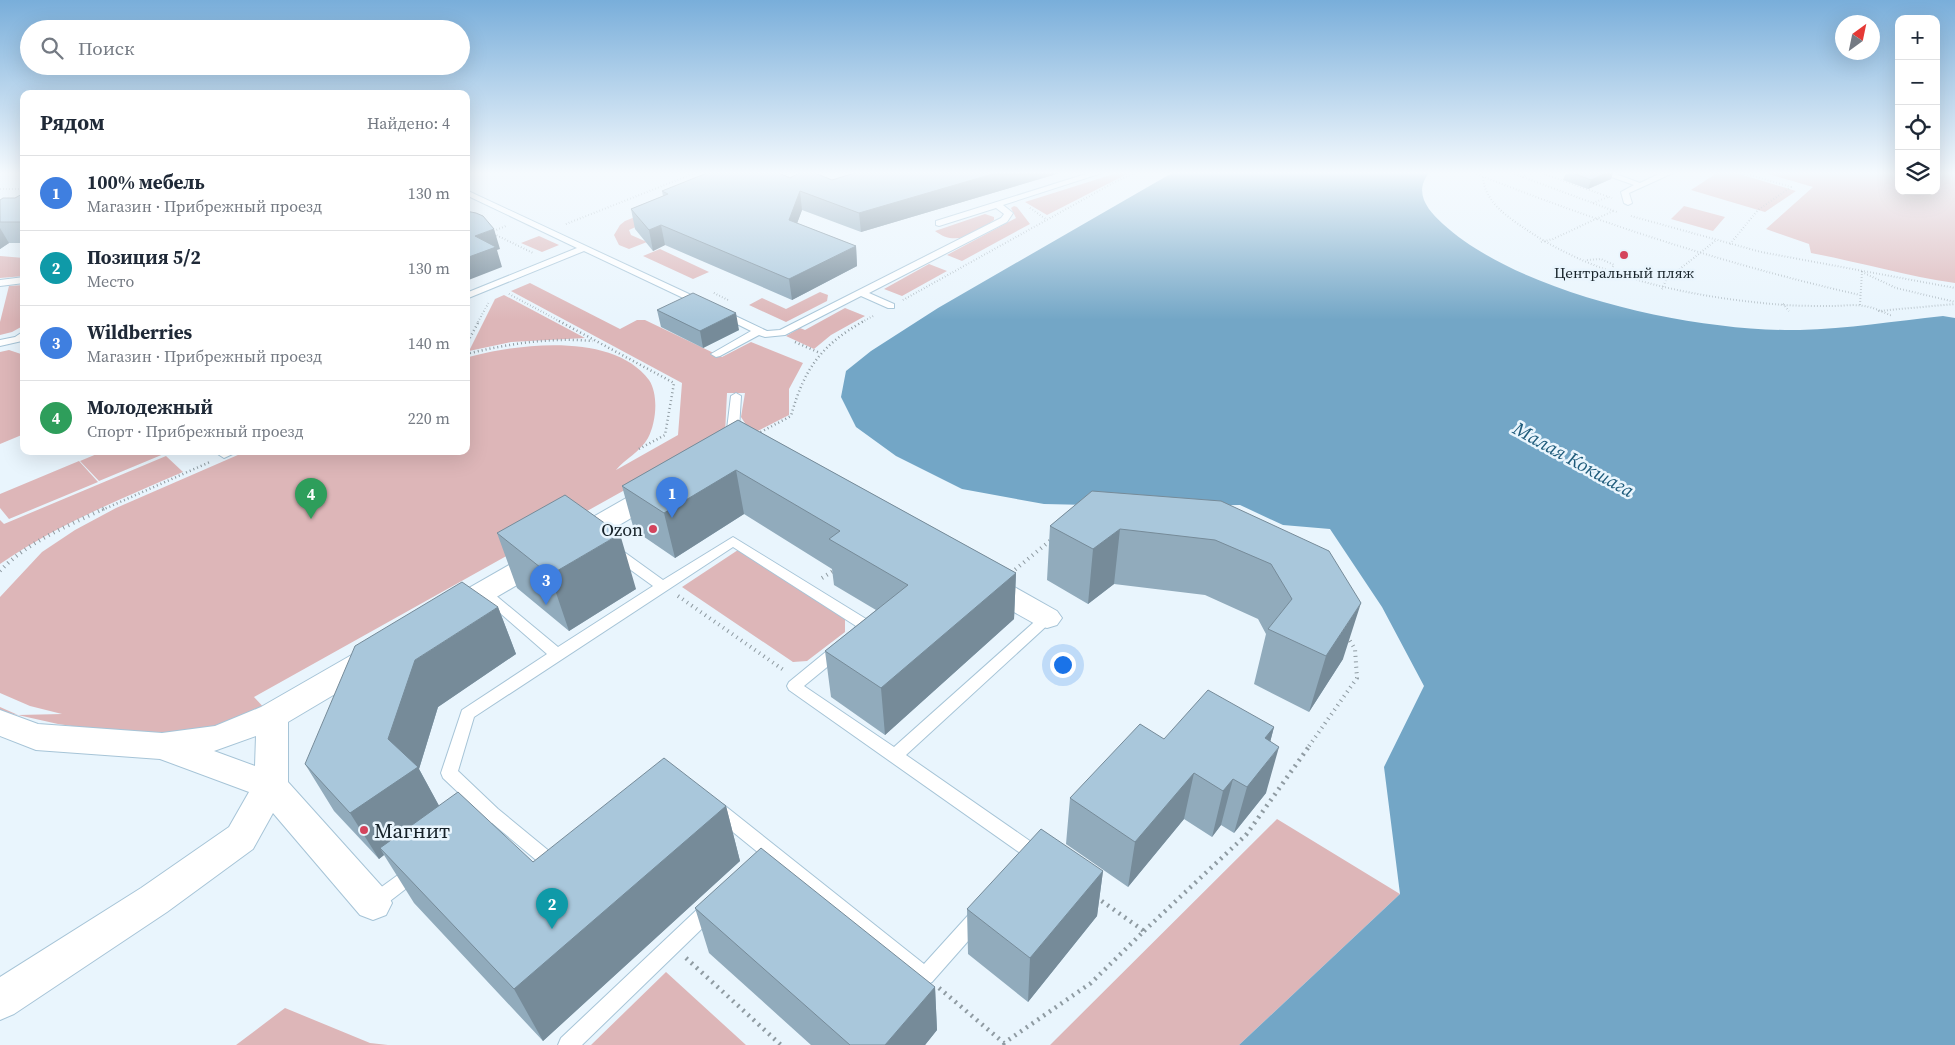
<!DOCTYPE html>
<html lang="ru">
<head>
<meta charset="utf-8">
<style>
	:root { --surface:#fff; --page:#f6f6f7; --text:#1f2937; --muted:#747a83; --line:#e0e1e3; --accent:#db2777 }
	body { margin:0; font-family:"Source Serif 4",serif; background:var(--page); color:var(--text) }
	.controls { position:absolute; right:15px; top:15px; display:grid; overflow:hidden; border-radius:10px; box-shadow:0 5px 20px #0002 }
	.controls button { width:45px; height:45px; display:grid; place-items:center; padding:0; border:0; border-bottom:1px solid var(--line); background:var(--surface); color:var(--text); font:25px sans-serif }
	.compass { position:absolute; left:1835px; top:15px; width:45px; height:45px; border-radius:50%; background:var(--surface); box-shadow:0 5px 20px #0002; rotate:33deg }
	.you { position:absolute; left:1062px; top:664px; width:18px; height:18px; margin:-12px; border:4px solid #fff; border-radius:50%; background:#1a73e8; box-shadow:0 0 0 8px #1a73e833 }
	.badge { display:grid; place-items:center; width:32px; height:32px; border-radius:50%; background:var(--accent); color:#fff; font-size:16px; font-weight:700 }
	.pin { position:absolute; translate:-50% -41px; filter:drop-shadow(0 1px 2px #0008) }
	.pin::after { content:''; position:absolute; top:26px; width:18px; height:15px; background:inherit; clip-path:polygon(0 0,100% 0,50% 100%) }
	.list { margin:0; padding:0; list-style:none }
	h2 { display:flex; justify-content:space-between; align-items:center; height:65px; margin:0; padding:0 20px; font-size:21px }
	h2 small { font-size:16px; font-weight:400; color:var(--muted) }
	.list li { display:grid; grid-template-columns:32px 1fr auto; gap:15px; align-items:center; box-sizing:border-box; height:75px; padding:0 20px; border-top:1px solid var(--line) }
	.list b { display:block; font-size:19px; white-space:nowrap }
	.list p { margin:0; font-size:16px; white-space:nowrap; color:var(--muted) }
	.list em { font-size:16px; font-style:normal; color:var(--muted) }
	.icon { flex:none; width:28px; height:28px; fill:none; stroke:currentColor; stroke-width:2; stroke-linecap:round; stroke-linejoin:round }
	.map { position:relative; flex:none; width:1955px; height:1045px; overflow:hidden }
	.search { position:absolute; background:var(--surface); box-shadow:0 5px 20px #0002; left:20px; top:20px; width:450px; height:55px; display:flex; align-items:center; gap:12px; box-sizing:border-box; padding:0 18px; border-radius:28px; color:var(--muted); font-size:19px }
	.panel { position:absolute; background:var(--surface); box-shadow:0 5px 20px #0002; left:20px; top:90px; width:450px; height:365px; border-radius:10px }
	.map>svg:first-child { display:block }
	.green { fill:#ddb6b8 }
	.water { fill:#73a6c6 }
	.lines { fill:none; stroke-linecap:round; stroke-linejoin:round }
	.service-casing { stroke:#a6c4d7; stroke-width:2 }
	.minor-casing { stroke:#a6c4d7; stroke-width:2 }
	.path-far3 { stroke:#8f9ba2; stroke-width:2; stroke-dasharray:0.5 2.5; stroke-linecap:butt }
	.path-far2 { stroke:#8f9ba2; stroke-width:2.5; stroke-dasharray:1 3; stroke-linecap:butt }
	.path-far1 { stroke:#8f9ba2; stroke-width:4; stroke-dasharray:1 4.5; stroke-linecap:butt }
	.path { stroke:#8f9ba2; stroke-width:4.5; stroke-dasharray:2 5; stroke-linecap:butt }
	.service { fill:#fff; fill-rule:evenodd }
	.minor { fill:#fff; fill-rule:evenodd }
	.wall { fill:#91abbc }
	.shaded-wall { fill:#768b99 }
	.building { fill:#a9c7db; stroke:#768b99 }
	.poi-dot { fill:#d4445d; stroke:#e9f5fd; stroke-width:2 }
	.labels { text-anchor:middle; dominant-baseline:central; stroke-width:5; stroke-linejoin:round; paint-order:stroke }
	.far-poi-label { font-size:15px; fill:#152128; stroke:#e9f5fd }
	.poi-label { font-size:18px; fill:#152128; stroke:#e9f5fd; text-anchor:end }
	.water-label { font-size:19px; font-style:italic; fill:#1e5b7b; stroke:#e9f5fd }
	.near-poi-label { font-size:21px; fill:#152128; stroke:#e9f5fd; text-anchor:start }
</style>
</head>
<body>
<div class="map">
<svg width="1955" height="1045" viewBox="0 0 1955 1045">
	<rect width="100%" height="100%" fill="#e9f5fd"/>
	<!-- green -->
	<path class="green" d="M1117 173H1129L1047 215 1025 202Z
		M1717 173H1736L1796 191 1765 212 1691 190Z
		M1765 173H1899V191H1936V173H1955V283C1906 276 1859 262 1811 253L1809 244 1766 229 1813 187Z
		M1014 206 1017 207 1030 224 962 261 947 255 1016 218 1011 208Z
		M1684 206 1725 217 1713 231 1671 219Z
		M655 209 662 215 629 230 631 235 647 242 629 249 619 245 614 235 620 225 625 221Z
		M985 214 994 217V220C974 234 956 247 935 231Z
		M539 236 559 245 542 252 521 243Z
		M660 249 709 272 693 279 643 256Z
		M0 256 24 258V276L0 278Z
		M929 264 947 271 902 296 884 289Z
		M530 283 620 329 637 320H645L722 357 751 342 803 363 789 389V415L752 434 741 417 745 393H727L725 434 254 697 268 712 169 740 58 724 0 711V707L18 715 62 714 30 706 0 693V597L42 552 75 530 116 508 247 451H466V358C517 343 614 332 649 380 659 395 656 423 648 438 640 452 625 459 616 470L678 435 682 383 511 291Z
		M24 285V314L21 327 12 332 0 335V322L9 286Z
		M820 292 828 295 827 301 786 322 749 305 762 298 786 309Z
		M504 295 585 338 511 342 469 351 495 299Z
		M845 308 865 316 831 335 814 349 786 336 800 328 805 330Z
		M9 350 24 355V434L0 444V352Z
		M104 451H171L99 481 80 461Z
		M166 456 183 472C120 499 57 525 0 564V520L4 524Z
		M79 461 98 482 9 519 0 508V494Z
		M738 550 845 618V632L807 661 793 662 682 587Z
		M1277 819 1400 894 1239 1045H1050Z
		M666 972 746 1045H591Z
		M285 1008 370 1043 388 1045H236Z"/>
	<!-- water -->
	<path class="water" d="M1172 173H1429C1413 193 1428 210 1443 224 1521 295 1696 332 1800 330 1847 329 1895 321 1943 316L1955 318V1045H1239L1400 894 1384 767 1424 686 1382 607 1330 529 1283 525 1240 505 1134 506 1044 504 962 489 896 456 856 427 841 397 846 371 871 351 938 308Z"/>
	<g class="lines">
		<defs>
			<path id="service" d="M1089 173H1102L1003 205 1013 213 1007 222 869 293 894 304V308H888L861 296 785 335 765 337 759 335 720 356 716 357 711 354 751 331 721 316V312H727L767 331 780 330 1001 218 1004 214 996 208 939 226 936 225V221Z
				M1600 173H1613L1640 183 1661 173H1673L1629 193 1632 203 1628 205 1624 203 1621 192 1634 185Z
				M466 190 704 301 706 303 704 305H698L584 251 466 299V293L577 248 466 195Z
				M24 277V283L0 286V280Z
				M24 331V339L22 341 0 346V340L15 337Z
				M736 393 741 396 739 429 742 437 736 440 732 439 727 429 731 396Z
				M213 451H239L224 458Z
				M733 537 871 622 873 626 864 636H854L852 632 856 626 733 547 474 717 458 771 498 809 560 860 563 865 560 870 554 873 548 870 492 823 487 825 481 823 479 818 481 814 443 778 441 773 462 710 547 654 476 592 478 589H488L558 647 653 586 610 555 609 552 610 549H620L663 580Z
				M1047 613 1052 615 1054 618 1052 621 906 755 1040 848 1043 853C1040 859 1038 862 1031 865L1025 862 1023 855 789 690 787 686 789 682 833 646 838 645 843 646 845 650 843 654 804 686 894 747 1042 615Z
				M718 803 724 805 924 964 972 911 978 909 984 911 987 917 984 923 932 982 925 985 918 982 712 815 710 810 712 805Z
				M415 864 421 867 424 872 421 877 381 908 375 910 369 908 366 902 369 896 409 867Z
				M710 901 716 903 719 909 716 915 582 1045H558L561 1038 704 903Z"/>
			<path id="minor" d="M658 483 667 485 671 491 667 497 459 619 449 622 439 619 435 612 439 605 649 485Z
				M983 572 993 575 1057 611 1062 618 1057 625 1047 628 1037 625 973 589 969 582 973 575Z
				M373 646 384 649 388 657 384 665 288 722V782L386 891 392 903 386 915 373 920 360 915 273 813 253 849 167 912 14 1014 0 1020V977L141 888 229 827 249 792 160 759 36 750 0 736V710L38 724 162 733 215 726 261 707 362 649ZM256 736 255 766 214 751Z"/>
		</defs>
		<!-- service casing -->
		<use href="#service" class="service-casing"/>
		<!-- minor casing -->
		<use href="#minor" class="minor-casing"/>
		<!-- path-far3 -->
		<path class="path-far3" d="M780 173 793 178
			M1474 173C1600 223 1728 265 1860 295
			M1512 173 1617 212
			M1541 173 1612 198
			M1483 177C1485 203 1508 217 1527 230 1601 280 1697 298 1784 305 1800 306 1817 306 1833 306 1843 306 1853 304 1864 306 1873 307 1883 312 1892 316
			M1522 177 1532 173
			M0 189H24
			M1593 203 1608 197
			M1030 208 1047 220
			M1631 216 1761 252 1955 288
			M566 224 695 173
			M491 232 506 226
			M494 234 533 253
			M1541 242 1553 239 1613 211
			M1730 244 1758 210 1791 187 1743 173
			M1587 260 1601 259 1614 265 1612 269
			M1662 289 1666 280 1715 241
			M714 293 728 300
			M509 294 561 322
			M903 300 1113 183 1135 173
			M1783 304 1789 311
			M1860 305 1862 272 1896 288 1955 302
			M1878 311 1955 304
			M478 322 489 302
			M862 322 875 315"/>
		<!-- path-far2 -->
		<path class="path-far2" d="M559 321 674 383 665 435 637 450
			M795 342 820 353
			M466 345 479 321
			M466 354C508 344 549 337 593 341
			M757 434 791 416C804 369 821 345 864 321
			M102 510 210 462"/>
		<!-- path-far1 -->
		<path class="path-far1" d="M0 571C28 541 68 526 105 508
			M1011 573 1051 540
			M822 578 836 569
			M678 596 785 671
			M1309 746 1357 678 1355 649 1347 636"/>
		<!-- path -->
		<path class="path" d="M1144 931 1246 835 1310 745
			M686 958 781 1045
			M939 988 1004 1043 1091 983 1144 931 1096 897"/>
		<!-- service -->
		<use href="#service" class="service"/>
		<!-- minor -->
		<use href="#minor" class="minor"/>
	</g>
	<!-- wall -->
	<path class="wall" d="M855 173H1060L861 232 802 210 797 223 856 246 857 266 792 300 665 245 653 251 635 229 631 209 663 196 662 191 790 178 832 180Z
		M1566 173H1613L1611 179 1588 189 1563 180Z
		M24 193V243H9L0 249V200L15 198Z
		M657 310 739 330 703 348 661 327Z
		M738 420 1016 573 1014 619 885 735 831 697 825 651 876 610 834 585 832 569 744 514 675 558 634 530 622 486Z
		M1092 491 1329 551 1343 659 1309 712 1254 684 1266 634 1258 619 1205 595 1114 584 1088 604 1047 580 1050 526Z
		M497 533 636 589 569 631 517 588Z
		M498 607 516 654 438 707 419 769 439 806 533 862 726 806 740 861 543 1041 414 903 384 855 379 859 334 811 305 764Z
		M1274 727 1270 742 1266 793 1234 833 1221 825 1212 837 1184 819 1128 887 1066 844 1070 798 1164 739Z
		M1103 871 1097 916 1028 1002 968 954 967 909Z
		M695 908 935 987 937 1030 925 1045H811L709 953Z"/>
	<!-- shaded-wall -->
	<path class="shaded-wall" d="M996 173H1060L861 232 859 213Z
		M1606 173H1613L1611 179 1588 189 1591 180Z
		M800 191 802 210 791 240 789 220Z
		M661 225 665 245 653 251 649 230Z
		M0 228 9 243 0 249Z
		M494 229 500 249 497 250 502 267 466 281V258L475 236Z
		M856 246 857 266 792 300 789 279Z
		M736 313 739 330 703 348 700 331Z
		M736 470 744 514 675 558 664 513Z
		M1120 529 1114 584 1088 604 1093 549Z
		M620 534 636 589 569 631 550 575Z
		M1016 573 1014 619 885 735 881 688Z
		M1361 603 1343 659 1309 712 1326 656Z
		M498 607 516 654 438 707 419 769 443 813 380 848 384 855 379 859 350 813 415 660Z
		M1274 727 1264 766 1279 747 1266 793 1234 833 1247 787 1265 738Z
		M1194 773 1184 819 1128 887 1135 842Z
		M1233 779 1221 825 1212 837 1223 791Z
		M726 806 740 861 543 1041 514 989Z
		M1103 871 1097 916 1028 1002 1030 958Z
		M935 987 937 1030 925 1045H885Z"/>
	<!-- building -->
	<path class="building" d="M707 173H779L790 178 799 173H815L832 180 855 173H996L859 213 800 191 789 220 856 246 789 279 661 225 649 230 631 209 668 194 662 191Z
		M1573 173H1606L1591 180Z
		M24 193V222H0V200L3 198H15Z
		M466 211 476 213 483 216 494 229 475 236 496 247 466 258Z
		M693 293 736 313 700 331 657 310Z
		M738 420 1016 573 881 688 825 651 908 585 829 539 840 531 736 470 664 513 622 486Z
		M1092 491 1221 501 1329 551 1361 603 1326 656 1268 629 1292 599 1271 564 1215 540 1120 529 1093 549 1050 526Z
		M565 495 620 534 550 575 497 533Z
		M462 582 498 607 415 660 388 739 418 767 350 813 305 764 355 646Z
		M1208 690 1274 727 1265 738 1279 747 1247 787 1233 779 1223 791 1194 773 1135 842 1070 798 1140 724 1164 739Z
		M664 758 726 806 514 989 380 848 458 792 533 862Z
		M1041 829 1103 871 1030 958 967 909Z
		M761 848 935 987 885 1045H850L695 908Z"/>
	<!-- sky -->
	<linearGradient id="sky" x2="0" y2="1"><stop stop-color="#79aeda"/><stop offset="0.54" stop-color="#f5fafe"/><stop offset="1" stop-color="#f5fafe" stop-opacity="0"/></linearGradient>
	<rect width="1955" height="320" fill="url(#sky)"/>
	<!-- markers -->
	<g class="poi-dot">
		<circle cx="1624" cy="255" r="5"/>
		<circle cx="653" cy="529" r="5"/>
		<circle cx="364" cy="830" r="5"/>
	</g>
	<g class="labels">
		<!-- far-poi labels -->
		<g class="far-poi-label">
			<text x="1624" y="272">Центральный пляж</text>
		</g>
		<!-- poi labels -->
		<g class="poi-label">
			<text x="643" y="529">Ozon</text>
		</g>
		<!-- water labels -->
		<g class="water-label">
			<text transform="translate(1574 459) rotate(29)">Малая Кокшага</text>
		</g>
		<!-- near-poi labels -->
		<g class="near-poi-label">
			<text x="374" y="830">Магнит</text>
		</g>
	</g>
</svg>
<div class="controls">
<button>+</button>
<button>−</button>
<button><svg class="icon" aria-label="locate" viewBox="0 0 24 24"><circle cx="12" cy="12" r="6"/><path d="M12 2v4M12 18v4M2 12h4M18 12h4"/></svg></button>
<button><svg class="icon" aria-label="layers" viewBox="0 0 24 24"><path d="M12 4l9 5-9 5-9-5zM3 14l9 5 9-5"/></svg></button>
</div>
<svg class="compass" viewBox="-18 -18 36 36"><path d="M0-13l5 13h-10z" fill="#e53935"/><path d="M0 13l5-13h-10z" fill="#747a83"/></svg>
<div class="you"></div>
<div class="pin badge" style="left:672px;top:518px;background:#3f7fe0">1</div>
<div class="pin badge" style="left:552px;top:929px;background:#0f9aa8">2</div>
<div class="pin badge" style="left:546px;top:605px;background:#3f7fe0">3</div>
<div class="pin badge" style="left:311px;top:519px;background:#2e9e5b">4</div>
<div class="search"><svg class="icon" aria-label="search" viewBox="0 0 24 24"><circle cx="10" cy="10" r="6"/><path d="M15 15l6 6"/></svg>Поиск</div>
<section class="panel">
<h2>Рядом<small>Найдено: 4</small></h2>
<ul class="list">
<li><span class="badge" style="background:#3f7fe0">1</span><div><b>100% мебель</b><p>Магазин · Прибрежный проезд</p></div><em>130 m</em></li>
<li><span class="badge" style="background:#0f9aa8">2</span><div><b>Позиция 5/2</b><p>Место</p></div><em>130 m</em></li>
<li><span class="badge" style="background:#3f7fe0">3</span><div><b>Wildberries</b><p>Магазин · Прибрежный проезд</p></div><em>140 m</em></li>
<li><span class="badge" style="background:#2e9e5b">4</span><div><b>Молодежный</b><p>Спорт · Прибрежный проезд</p></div><em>220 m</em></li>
</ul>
</section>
</div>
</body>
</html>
